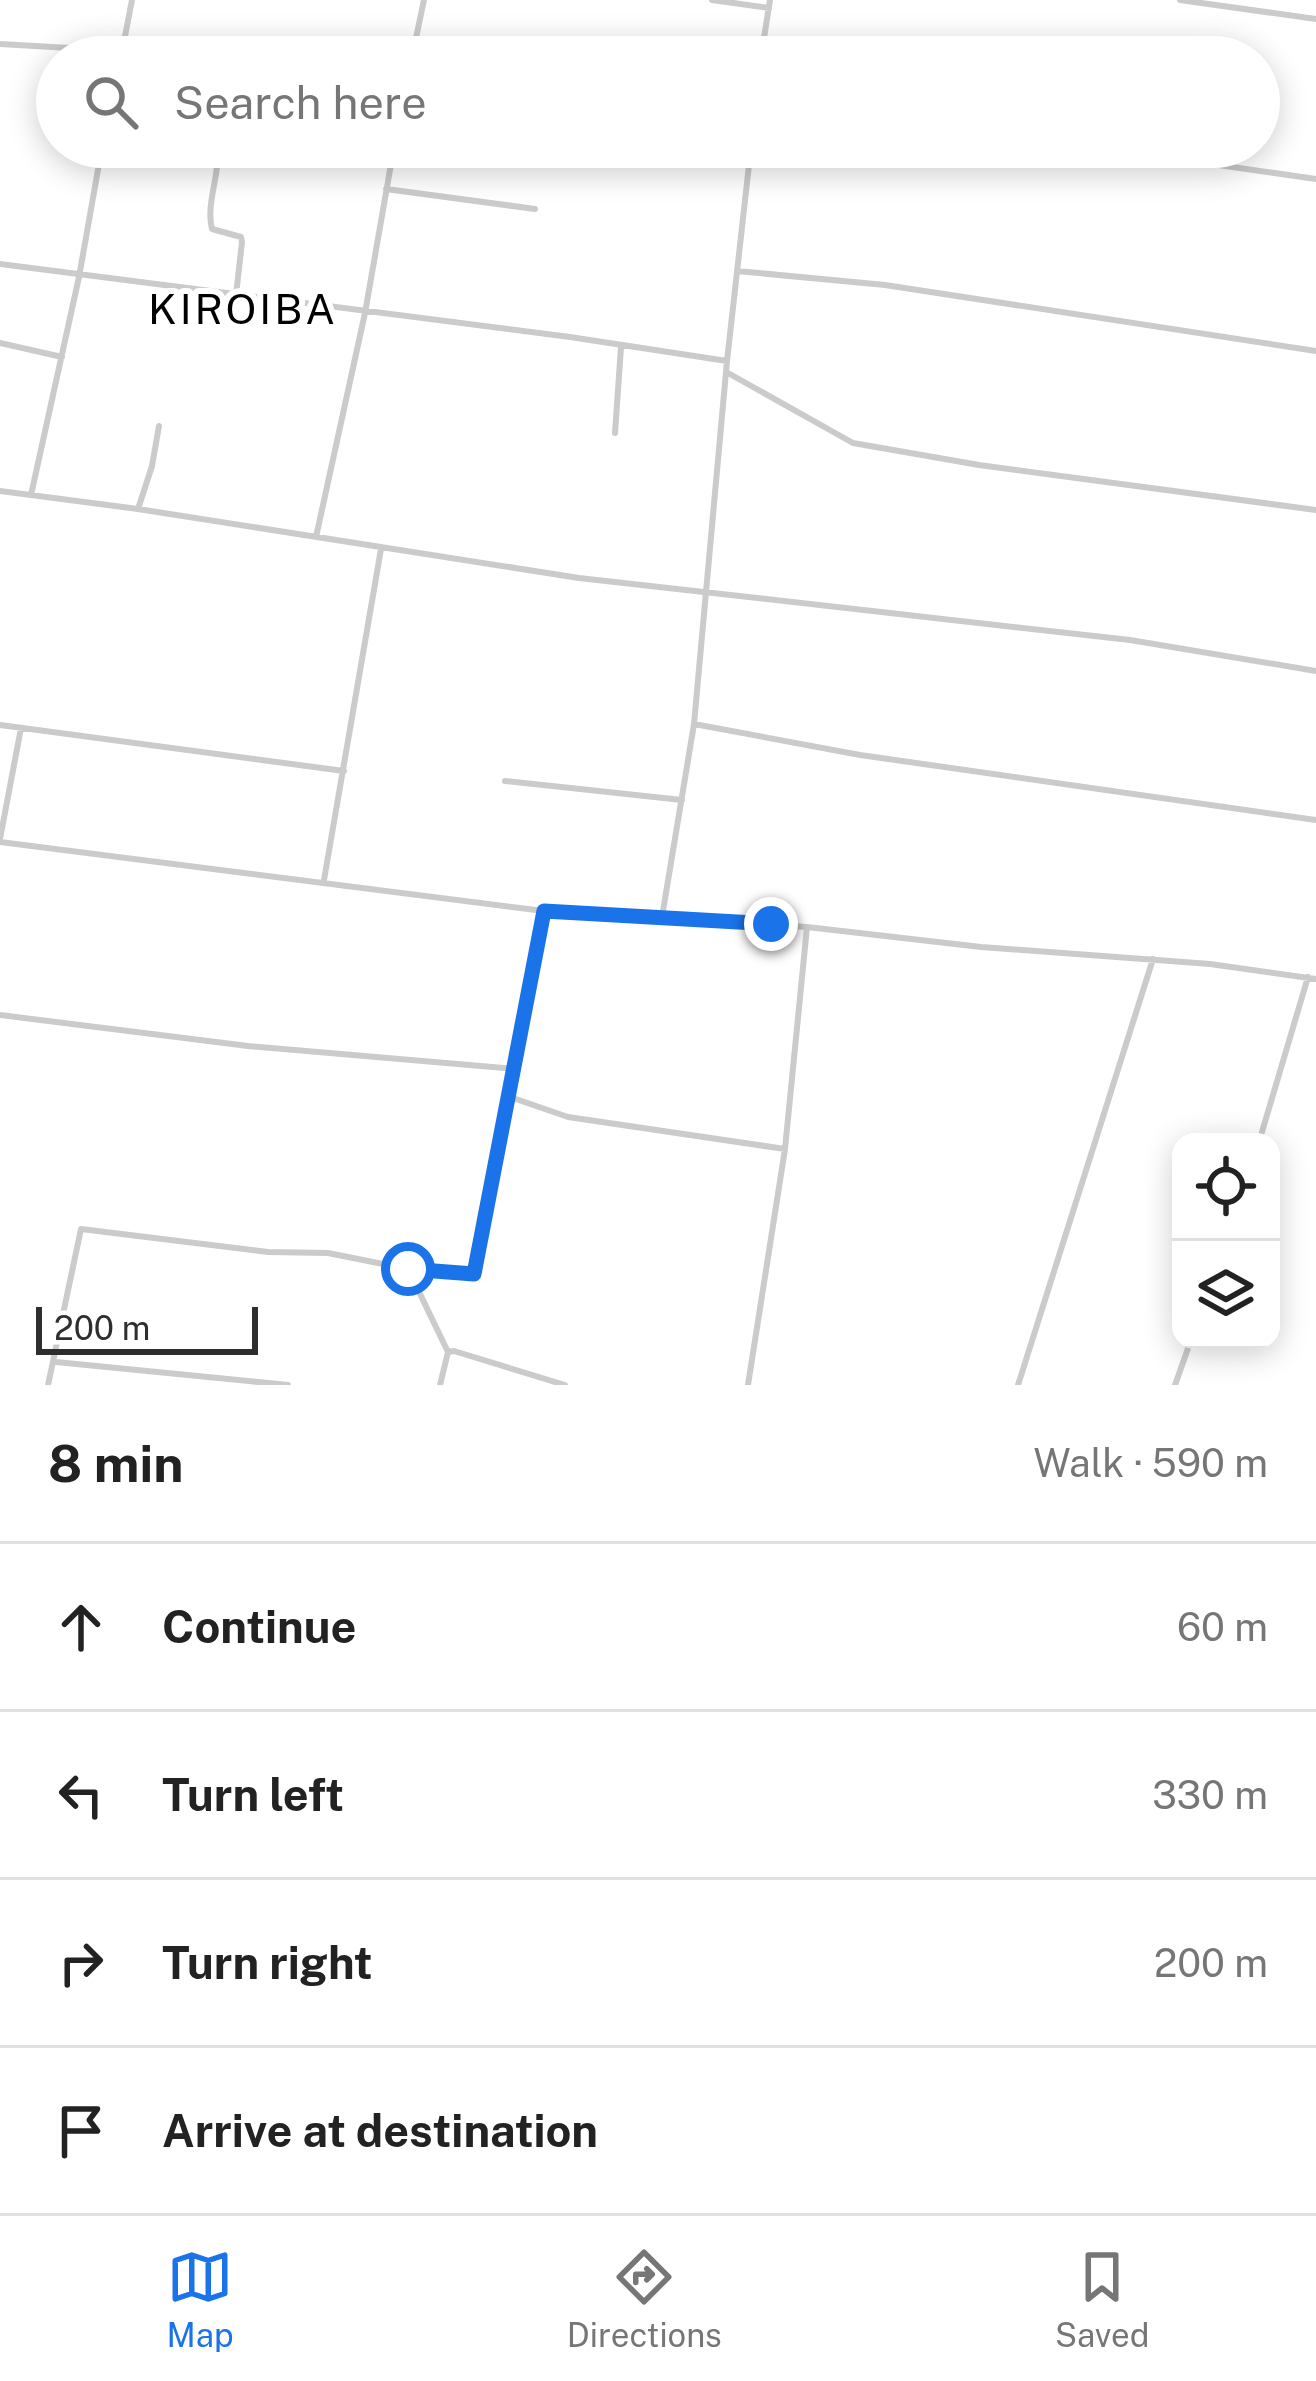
<!DOCTYPE html>
<html lang="en">
<head>
<meta charset="utf-8">
<style>
	:root { --surface:#fff; --page:#f6f6f6; --text:#222; --muted:#767676; --line:#e0e0e0; --accent:#1a73e8 }
	body { margin:0; font-family:"Public Sans",sans-serif; background:var(--page); color:var(--text) }
	.controls { position:absolute; right:36px; bottom:36px; display:grid; overflow:hidden; border-radius:24px; box-shadow:0 6px 30px #0003 }
	.controls button { width:108px; height:108px; display:grid; place-items:center; padding:0; border:0; border-bottom:3px solid var(--line); background:var(--surface); color:var(--text); font:60px sans-serif }
	.scale { position:absolute; left:36px; bottom:30px; width:222px; box-sizing:border-box; padding-left:12px; border:6px solid #2e2e2e; border-top:0; font-size:33px; line-height:42px; white-space:nowrap; color:#2e2e2e; -webkit-text-stroke:9px #fff; paint-order:stroke }
	.stop { position:absolute; width:36px; height:36px; margin:-27px; border:9px solid #1a73e8; border-radius:50%; background:#fff }
	.stop.end { background:#1a73e8; border-color:#fff; box-shadow:0 3px 12px #0008 }
	.list { margin:0; padding:0; list-style:none }
	h2 { display:flex; justify-content:space-between; align-items:center; height:156px; margin:0; padding:0 48px; font-size:51px }
	h2 small { font-size:39px; font-weight:400; color:var(--muted) }
	.list li { display:grid; grid-template-columns:78px 1fr auto; gap:36px; align-items:center; box-sizing:border-box; height:168px; padding:0 48px; border-top:3px solid var(--line) }
	.list b { display:block; font-size:45px; white-space:nowrap }
	.list em { font-size:39px; font-style:normal; color:var(--muted) }
	.icon { flex:none; width:66px; height:66px; fill:none; stroke:currentColor; stroke-width:2; stroke-linecap:round; stroke-linejoin:round }
	.map { position:relative; flex:none; width:1316px; height:1385px; overflow:hidden }
	.search { position:absolute; background:var(--surface); box-shadow:0 6px 30px #0003; left:36px; right:36px; top:36px; height:132px; display:flex; align-items:center; gap:30px; box-sizing:border-box; padding:0 42px; border-radius:66px; color:var(--muted); font-size:45px }
	.sheet { height:828px; background:var(--surface) }
	nav { display:flex; justify-content:space-around; align-items:center; box-sizing:border-box; height:168px; border-top:3px solid var(--line); background:var(--surface); font-size:33px; color:var(--muted) }
	nav a { display:grid; justify-items:center; gap:6px }
	nav .on { color:var(--accent) }
	.map>svg:first-child { display:block }
	.lines { fill:none; stroke-linecap:round; stroke-linejoin:round }
	.minor { stroke:#cbcbcb; stroke-width:6 }
	.route { stroke:#1a73e8; stroke-width:15 }
	.labels { text-anchor:middle; dominant-baseline:central; stroke-width:12; stroke-linejoin:round; paint-order:stroke }
	.quarter-label { font-size:42px; letter-spacing:3px; fill:#000; stroke:#fff }
</style>
</head>
<body>
<div class="map">
<svg width="1316" height="1385" viewBox="0 0 1316 1385">
	<rect width="100%" height="100%" fill="#fff"/>
	<g class="lines">
		<!-- minor -->
		<path class="minor" d="M712 0 769 8
			M1180 0 1316 19
			M0 44 122 51
			M121 57 132 0
			M412 57 424 0
			M761 57 770 0
			M211 147 218 154C218 179 206 206 212 229L241 237 242 242 236 295
			M1094 147 1316 179
			M386 189 535 209
			M0 264 570 337 727 361
			M737 271 885 285 1316 351
			M0 343 62 357
			M728 373 853 443 979 465 1316 510
			M615 433 621 347
			M0 491 138 509 579 578 1130 640 1316 671
			M31 495 79 277 102 147
			M138 509 152 466 159 426
			M316 537 365 313 394 147
			M694 724 860 755 1316 820
			M0 725 344 771
			M505 781 682 800
			M0 839 21 728
			M0 842 544 911 807 927 785 1149 748 1385
			M324 880 381 549
			M662 917 694 724 727 361 751 147
			M807 927 981 947 1210 964 1316 979
			M0 1015 248 1046 516 1069
			M513 1098 568 1117 785 1149
			M1259 1142 1308 977
			M408 1269 448 1352
			M56 1362 288 1385
			M48 1385 81 1229 268 1252 328 1253 408 1269 474 1274 544 911
			M440 1385 448 1352 454 1351 565 1385
			M1018 1385 1153 959
			M1175 1385 1191 1340"/>
	</g>
	<g class="lines">
		<!-- route -->
		<path class="route" d="M408 1269 474 1274 544 911 771 924"/>
	</g>
	<g class="labels">
		<!-- quarter labels -->
		<g class="quarter-label">
			<text x="243" y="308">KIROIBA</text>
		</g>
	</g>
</svg>
<div class="controls">
<button><svg class="icon" aria-label="locate" viewBox="0 0 24 24"><circle cx="12" cy="12" r="6"/><path d="M12 2v4M12 18v4M2 12h4M18 12h4"/></svg></button>
<button><svg class="icon" aria-label="layers" viewBox="0 0 24 24"><path d="M12 4l9 5-9 5-9-5zM3 14l9 5 9-5"/></svg></button>
</div>
<div class="scale">200 m</div>
<div class="stop" style="left:408px;top:1269px"></div>
<div class="stop end" style="left:771px;top:924px"></div>
<div class="search"><svg class="icon" aria-label="search" viewBox="0 0 24 24"><circle cx="10" cy="10" r="6"/><path d="M15 15l6 6"/></svg>Search here</div>
</div>
<section class="sheet">
<h2>8 min<small>Walk · 590 m</small></h2>
<ul class="list">
<li><svg class="icon" aria-label="ahead" viewBox="0 0 24 24"><path d="M12 20V5M6 11l6-6 6 6"/></svg><div><b>Continue</b></div><em>60 m</em></li>
<li><svg class="icon" aria-label="left" viewBox="0 0 24 24"><path d="M17 20v-9H6M10 6l-5 5 5 5"/></svg><div><b>Turn left</b></div><em>330 m</em></li>
<li><svg class="icon" aria-label="right" viewBox="0 0 24 24"><path d="M7 20v-9h11M14 6l5 5-5 5"/></svg><div><b>Turn right</b></div><em>200 m</em></li>
<li><svg class="icon" aria-label="arrive" viewBox="0 0 24 24"><path d="M6 21V4h12l-3 4 3 4H6"/></svg><div><b>Arrive at destination</b></div></li>
</ul>
</section>
<nav>
<a class="on"><svg class="icon" aria-label="map" viewBox="0 0 24 24"><path d="M3 6l6-2 6 2 6-2v14l-6 2-6-2-6 2zM9 4v14M15 6v14"/></svg>Map</a>
<a><svg class="icon" aria-label="directions" viewBox="0 0 24 24"><path d="M12 3l9 9-9 9-9-9zM9 14v-3h6M13 9l2 2-2 2"/></svg>Directions</a>
<a><svg class="icon" aria-label="saved" viewBox="0 0 24 24"><path d="M7 4h10v16l-5-4-5 4z"/></svg>Saved</a>
</nav>
</body>
</html>
